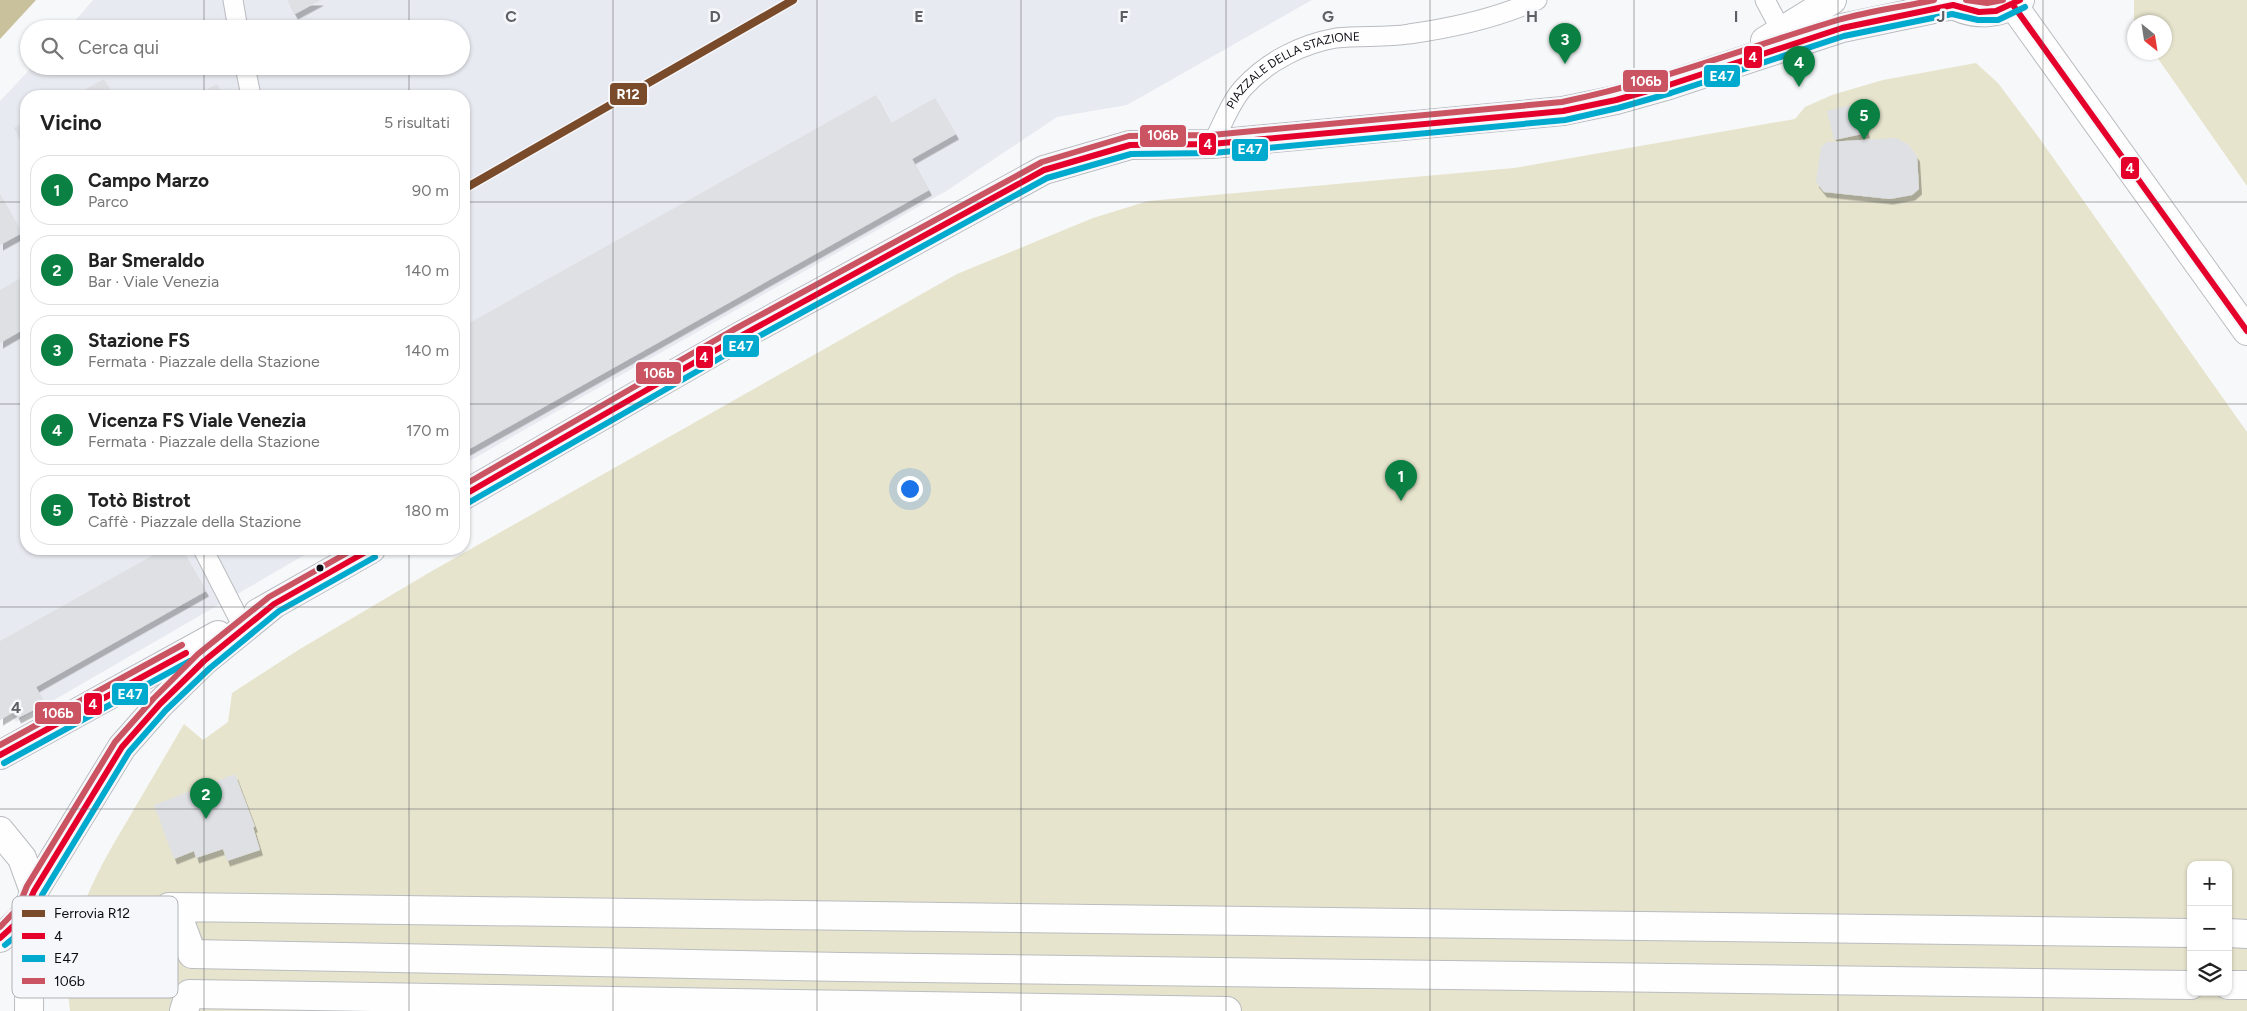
<!DOCTYPE html>
<html lang="it">
<head>
<meta charset="utf-8">
<style>
	:root { --surface:#fff; --page:#f6f6f6; --text:#222; --muted:#767676; --line:#e0e0e0; --accent:#0b8043 }
	body { margin:0; font-family:Figtree,sans-serif; background:var(--page); color:var(--text) }
	.controls { position:absolute; right:15px; bottom:15px; display:grid; overflow:hidden; border-radius:10px; box-shadow:0 1px 4px #0004 }
	.controls button { width:45px; height:45px; display:grid; place-items:center; padding:0; border:0; border-bottom:1px solid var(--line); background:var(--surface); color:var(--text); font:25px sans-serif }
	.compass { position:absolute; left:2127px; top:15px; width:45px; height:45px; border-radius:50%; background:var(--surface); box-shadow:0 1px 4px #0004; rotate:150deg }
	.you { position:absolute; left:909px; top:488px; width:18px; height:18px; margin:-12px; border:4px solid #fff; border-radius:50%; background:#1a73e8; box-shadow:0 0 0 8px #1a73e833 }
	.badge { display:grid; place-items:center; width:32px; height:32px; border-radius:50%; background:var(--accent); color:#fff; font-size:16px; font-weight:700 }
	.pin { position:absolute; translate:-50% -41px; filter:drop-shadow(0 1px 2px #0008) }
	.pin::after { content:''; position:absolute; top:26px; width:18px; height:15px; background:inherit; clip-path:polygon(0 0,100% 0,50% 100%) }
	.list { margin:0; padding:0; list-style:none }
	h2 { display:flex; justify-content:space-between; align-items:center; height:65px; margin:0; padding:0 20px; font-size:21px }
	h2 small { font-size:16px; font-weight:400; color:var(--muted) }
	.list li { display:grid; grid-template-columns:32px 1fr auto; gap:15px; align-items:center; box-sizing:border-box; height:70px; margin:0 10px 10px; padding:0 10px; border:1px solid var(--line); border-radius:20px }
	.list b { display:block; font-size:19px; white-space:nowrap }
	.list p { margin:0; font-size:16px; white-space:nowrap; color:var(--muted) }
	.list em { font-size:16px; font-style:normal; color:var(--muted) }
	.icon { flex:none; width:28px; height:28px; fill:none; stroke:currentColor; stroke-width:2; stroke-linecap:round; stroke-linejoin:round }
	.map { position:relative; flex:none; width:2247px; height:1011px; overflow:hidden }
	.search { position:absolute; background:var(--surface); box-shadow:0 1px 4px #0004; left:20px; top:20px; width:450px; height:55px; display:flex; align-items:center; gap:12px; box-sizing:border-box; padding:0 18px; border-radius:28px; color:var(--muted); font-size:19px }
	.panel { position:absolute; background:var(--surface); box-shadow:0 1px 4px #0004; left:20px; top:90px; width:450px; height:465px; border-radius:20px }
	.map>svg:first-child { display:block }
	.built { fill:#e8eaf1 }
	.green { fill:#e7e4cd; fill-rule:evenodd }
	.water { fill:#c8c19c }
	.building { fill:#dee0e4; filter:url(#shadow) }
	.lines { fill:none; stroke-linecap:round; stroke-linejoin:round }
	.lane-casing { stroke:#babcc0; stroke-width:21 }
	.street-casing { stroke:#babcc0; stroke-width:30 }
	.secondary-casing { stroke:#babcc0; stroke-width:30 }
	.lane { stroke:#fefefe; stroke-width:19 }
	.street { stroke:#fefefe; stroke-width:28 }
	.secondary { stroke:#fefefe; stroke-width:28 }
	.bus-1-casing { stroke:#f6f7fb; stroke-width:10 }
	.bus-2-casing { stroke:#f6f7fb; stroke-width:10 }
	.bus-3-casing { stroke:#f6f7fb; stroke-width:10 }
	.bus-1 { stroke:#e4002b; stroke-width:6 }
	.bus-2 { stroke:#00a9ce; stroke-width:6 }
	.bus-3 { stroke:#ca5462; stroke-width:6 }
	.rail-1-casing { stroke:#f6f7fb; stroke-width:11 }
	.rail-1 { stroke:#7a4b2a; stroke-width:8 }
	.grid { fill:none; stroke:#5e5f64; stroke-width:1; stroke-opacity:0.55 }
	.bus-dot { fill:#0c0d14; stroke:#f6f7fb; stroke-width:2 }
	.labels { text-anchor:middle; dominant-baseline:central; stroke-width:5; stroke-linejoin:round; paint-order:stroke }
	.street-label { font-size:12px; fill:#0c0d14; stroke:#f6f7fb }
	.key { fill:#f6f7fb; stroke:#b0b1b6; stroke-width:1 }
	.key-label { font-size:14px; fill:#0c0d14 }
	.grid-label { font-size:16px; text-anchor:middle; font-weight:bold; fill:#5e5f64; stroke:#f6f7fb; stroke-width:5; stroke-linejoin:round; paint-order:stroke }
	.line-badge { stroke:#f6f7fb; stroke-width:2 }
	.badge-label { font-size:14px; text-anchor:middle; font-weight:bold; fill:#fff }
</style>
</head>
<body>
<div class="map">
<svg width="2247" height="1011" viewBox="0 0 2247 1011">
	<defs>
		<filter id="shadow"><feDropShadow dx="3" dy="5.5" stdDeviation="0" flood-color="#0004"/></filter>
	</defs>
	<rect width="100%" height="100%" fill="#f7f8fa"/>
	<!-- built -->
	<path class="built" d="M93 0H1312L1127 105 1057 117 948 190 464 464V96H26V549H315L16 722 11 713 0 720V101L33 66H461V29H68Z"/>
	<!-- green -->
	<path class="green" d="M2134 0H2247V186L2154 53 2164 52V22H2134V25Z
		M1976 63 1998 83 2037 135 2247 432V1011H70C60 935 93 878 130 816 148 785 166 755 184 724L203 740 228 722 232 693 300 649 432 571 957 274 1093 218 1148 201 1514 168 1795 119 1805 107 1832 95 1883 80ZM2191 865H2228V992H2191Z"/>
	<!-- water -->
	<path class="water" d="M0 0H36L0 39Z"/>
	<!-- building -->
	<path class="building" d="M287 0H321L295 14Z
		M104 79 114 96H73Z
		M217 84 224 96H195Z
		M876 95 891 123 935 98 956 134 912 159 929 190 464 452V326Z
		M1860 103 1867 133 1834 140 1827 111Z
		M26 121V150L14 128Z
		M1896 138 1908 144 1917 156 1919 189 1912 195 1890 199 1824 192 1816 182 1821 147 1827 142Z
		M0 194 22 233 0 245Z
		M26 275V328L0 343V290Z
		M164 549H182L206 591 36 687 45 704 18 718 15 711 0 720V641Z
		M235 774 255 827H253L260 850 227 861 223 849 196 858 194 851 174 859 154 805Z"/>
	<g class="lines">
		<defs>
			<g id="lane">
				<path d="M233 0 238 29"/>
				<path d="M1765 0 1782 32"/>
				<path d="M245 66 251 96"/>
				<path id="s1" d="M1212 144C1222 126 1230 102 1244 87 1268 61 1302 44 1336 38 1360 35 1385 38 1409 34 1452 28 1497 18 1537 0"/>
				<path d="M203 549 241 623"/>
			</g>
			<path id="street" d="M2013 5 2247 331
				M2191 933 169 907 181 924 192 954 843 967 2191 985
				M2228 933 2247 934
				M2228 985H2247
				M29 1011 30 907
				M184 1011 189 994 1227 1011"/>
			<path id="secondary" d="M1946 0C1968 16 1998 17 2020 0
				M1765 41 1832 0
				M464 495 737 338 1044 170 1130 145 1212 144 1563 111 1616 100 1669 85 1842 28 1953 5
				M258 613 371 549
				M0 755 218 635
				M0 831 22 858 34 891
				M0 938C19 923 28 916 34 891L122 747 160 704 204 661 274 604"/>
		</defs>
		<!-- lane casing -->
		<use href="#lane" class="lane-casing"/>
		<!-- street casing -->
		<use href="#street" class="street-casing"/>
		<!-- secondary casing -->
		<use href="#secondary" class="secondary-casing"/>
		<!-- lane -->
		<use href="#lane" class="lane"/>
		<!-- street -->
		<use href="#street" class="street"/>
		<!-- secondary -->
		<use href="#secondary" class="secondary"/>
		<defs>
			<path id="bus-1" d="M2013 5 2247 331
				M464 495 737 338 1044 170 1130 145 1212 144 1563 111 1616 100 1669 85 1842 28 1953 5 1979 12 1996 11 2020 0
				M0 755 186 653
				M0 938 22 918 34 891 122 747 160 704 204 661 274 604 371 549"/>
			<path id="bus-2" d="M468 503 741 346 1047 178 1131 154 1213 153 1565 120 1618 108 1671 93 1844 36 1952 14 1978 20H1998L2025 7
				M4 763 190 661
				M5 945C23 931 36 917 42 895L129 752 166 710 210 668 279 611 375 557"/>
			<path id="bus-3" d="M1966 0 1987 3 2003 0
				M464 485 733 330 1042 162 1129 136 1212 135 1562 102C1656 83 1745 48 1838 20 1869 11 1902 7 1934 0
				M0 745 182 645
				M0 927 18 908 27 886 115 742 154 698 198 654 269 597 354 549"/>
		</defs>
		<!-- bus-1 casing -->
		<use href="#bus-1" class="bus-1-casing"/>
		<!-- bus-2 casing -->
		<use href="#bus-2" class="bus-2-casing"/>
		<!-- bus-3 casing -->
		<use href="#bus-3" class="bus-3-casing"/>
		<!-- bus-1 -->
		<use href="#bus-1" class="bus-1"/>
		<!-- bus-2 -->
		<use href="#bus-2" class="bus-2"/>
		<!-- bus-3 -->
		<use href="#bus-3" class="bus-3"/>
		<defs>
			<path id="rail-1" d="M464 189 793 0"/>
		</defs>
		<!-- rail-1 casing -->
		<use href="#rail-1" class="rail-1-casing"/>
		<!-- rail-1 -->
		<use href="#rail-1" class="rail-1"/>
	</g>
	<!-- grid -->
	<path class="grid" d="M204 0V29M409 0V29M613 0V1011M817 0V1011M1021 0V1011M1226 0V1011M1430 0V1011M1634 0V1011M1838 0V1011M2043 0V1011M204 66V96M409 66V96M0 202H26M464 202H2247M0 404H26M464 404H2247M204 549V1011M409 549V1011M0 607H2247M0 809H2247"/>
	<!-- markers -->
	<circle class="bus-dot" cx="320" cy="568" r="4.5"/>
	<g class="labels">
		<!-- street labels -->
		<g class="street-label">
			<text stroke="none"><textPath href="#s1" startOffset="118">PIAZZALE DELLA STAZIONE</textPath></text>
		</g>
	</g>
	<!-- legend -->
	<rect x="12" y="896" width="166" height="102" rx="8" class="key"/>
	<rect x="22" y="910" width="23" height="7" fill="#7a4b2a"/>
	<rect x="22" y="933" width="23" height="6" fill="#e4002b"/>
	<rect x="22" y="955" width="23" height="7" fill="#00a9ce"/>
	<rect x="22" y="978" width="23" height="6" fill="#ca5462"/>
	<g class="key-label">
		<text x="54" y="918">Ferrovia R12</text>
		<text x="54" y="941">4</text>
		<text x="54" y="963">E47</text>
		<text x="54" y="986">106b</text>
	</g>
	<g class="grid-label">
		<text x="511" y="22">C</text>
		<text x="715" y="22">D</text>
		<text x="919" y="22">E</text>
		<text x="1124" y="22">F</text>
		<text x="1328" y="22">G</text>
		<text x="1532" y="22">H</text>
		<text x="1736" y="22">I</text>
		<text x="1941" y="22">J</text>
		<text x="16" y="713">4</text>
	</g>
	<g class="line-badge">
		<rect x="1743" y="45" width="20" height="24" rx="5" fill="#e4002b"/>
		<rect x="1703" y="64" width="38" height="24" rx="5" fill="#00a9ce"/>
		<rect x="1622" y="69" width="47" height="24" rx="5" fill="#ca5462"/>
		<rect x="609" y="82" width="39" height="24" rx="5" fill="#7a4b2a"/>
		<rect x="1139" y="124" width="48" height="24" rx="5" fill="#ca5462"/>
		<rect x="1198" y="132" width="19" height="24" rx="5" fill="#e4002b"/>
		<rect x="1231" y="138" width="38" height="24" rx="5" fill="#00a9ce"/>
		<rect x="2120" y="156" width="20" height="24" rx="5" fill="#e4002b"/>
		<rect x="722" y="334" width="38" height="24" rx="5" fill="#00a9ce"/>
		<rect x="695" y="345" width="19" height="24" rx="5" fill="#e4002b"/>
		<rect x="635" y="361" width="47" height="24" rx="5" fill="#ca5462"/>
		<rect x="111" y="682" width="38" height="24" rx="5" fill="#00a9ce"/>
		<rect x="83" y="692" width="20" height="24" rx="5" fill="#e4002b"/>
		<rect x="34" y="701" width="48" height="24" rx="5" fill="#ca5462"/>
	</g>
	<g class="badge-label">
		<text x="1753" y="62">4</text>
		<text x="1722" y="81">E47</text>
		<text x="1646" y="86">106b</text>
		<text x="628" y="99">R12</text>
		<text x="1163" y="140">106b</text>
		<text x="1208" y="149">4</text>
		<text x="1250" y="154">E47</text>
		<text x="2130" y="173">4</text>
		<text x="741" y="351">E47</text>
		<text x="704" y="362">4</text>
		<text x="659" y="378">106b</text>
		<text x="130" y="699">E47</text>
		<text x="93" y="709">4</text>
		<text x="58" y="718">106b</text>
	</g>
</svg>
<div class="controls">
<button>+</button>
<button>−</button>
<button><svg class="icon" aria-label="layers" viewBox="0 0 24 24"><path d="M12 4l9 5-9 5-9-5zM3 14l9 5 9-5"/></svg></button>
</div>
<svg class="compass" viewBox="-18 -18 36 36"><path d="M0-13l5 13h-10z" fill="#e53935"/><path d="M0 13l5-13h-10z" fill="#767676"/></svg>
<div class="you"></div>
<div class="pin badge" style="left:1401px;top:501px">1</div>
<div class="pin badge" style="left:206px;top:819px">2</div>
<div class="pin badge" style="left:1565px;top:64px">3</div>
<div class="pin badge" style="left:1799px;top:87px">4</div>
<div class="pin badge" style="left:1864px;top:140px">5</div>
<div class="search"><svg class="icon" aria-label="search" viewBox="0 0 24 24"><circle cx="10" cy="10" r="6"/><path d="M15 15l6 6"/></svg>Cerca qui</div>
<section class="panel">
<h2>Vicino<small>5 risultati</small></h2>
<ul class="list">
<li><span class="badge">1</span><div><b>Campo Marzo</b><p>Parco</p></div><em>90 m</em></li>
<li><span class="badge">2</span><div><b>Bar Smeraldo</b><p>Bar · Viale Venezia</p></div><em>140 m</em></li>
<li><span class="badge">3</span><div><b>Stazione FS</b><p>Fermata · Piazzale della Stazione</p></div><em>140 m</em></li>
<li><span class="badge">4</span><div><b>Vicenza FS Viale Venezia</b><p>Fermata · Piazzale della Stazione</p></div><em>170 m</em></li>
<li><span class="badge">5</span><div><b>Totò Bistrot</b><p>Caffè · Piazzale della Stazione</p></div><em>180 m</em></li>
</ul>
</section>
</div>
</body>
</html>
